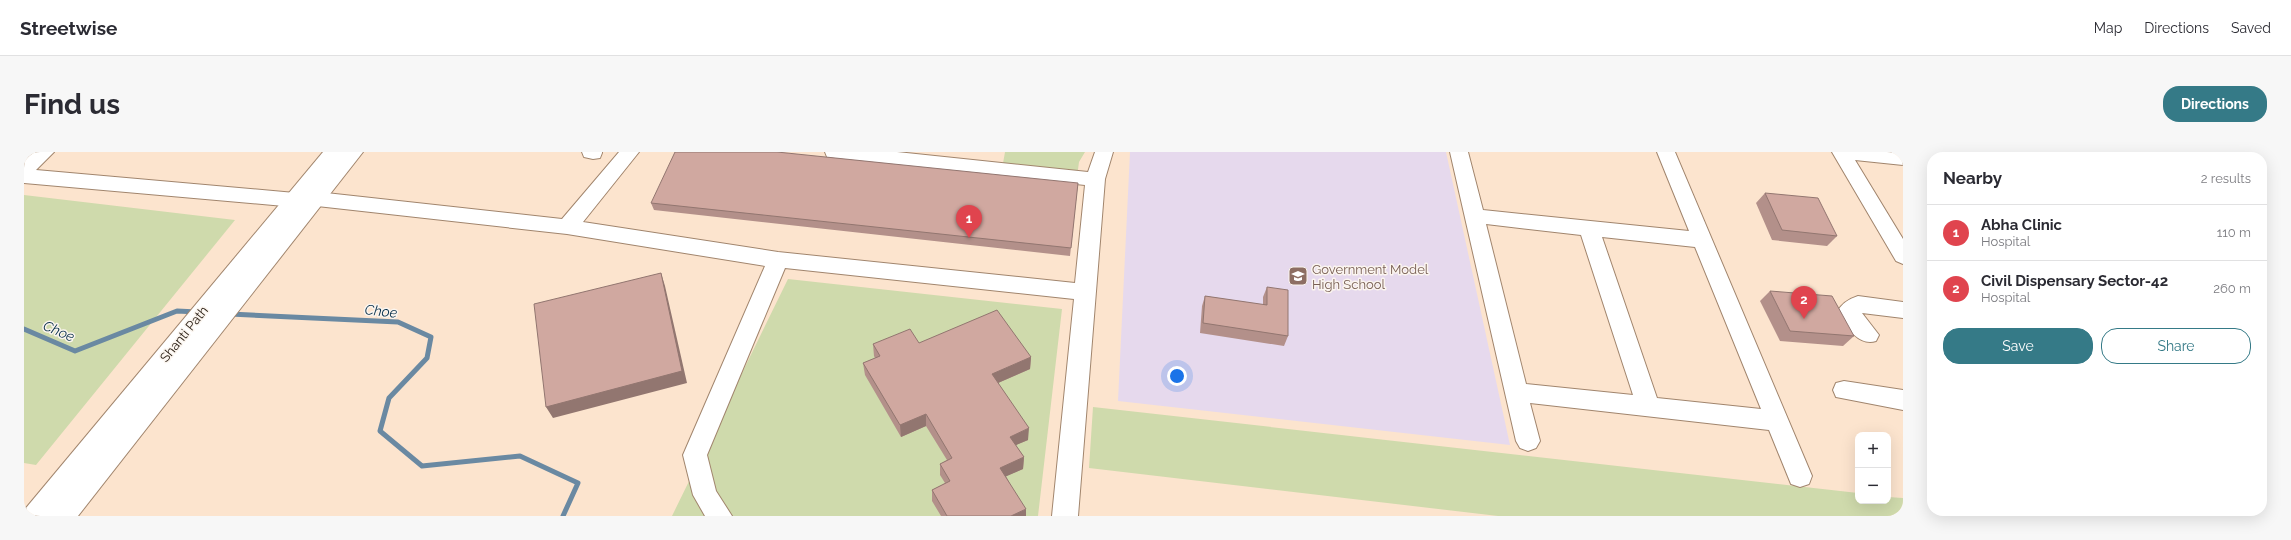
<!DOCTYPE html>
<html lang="en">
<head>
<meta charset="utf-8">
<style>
	:root { --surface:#fff; --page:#f7f7f7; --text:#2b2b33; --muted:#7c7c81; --line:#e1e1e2; --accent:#357a87 }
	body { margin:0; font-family:Raleway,sans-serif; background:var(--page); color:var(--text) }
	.controls { position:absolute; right:12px; bottom:12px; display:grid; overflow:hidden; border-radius:8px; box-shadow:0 4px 16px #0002 }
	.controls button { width:36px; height:36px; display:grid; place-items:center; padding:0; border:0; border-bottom:1px solid var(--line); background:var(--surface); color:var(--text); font:20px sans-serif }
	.you { position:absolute; left:1153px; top:224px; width:14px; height:14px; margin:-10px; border:3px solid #fff; border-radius:50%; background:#1a73e8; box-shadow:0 0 0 6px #1a73e833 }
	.badge { display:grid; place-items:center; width:26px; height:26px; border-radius:50%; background:var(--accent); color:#fff; font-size:13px; font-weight:700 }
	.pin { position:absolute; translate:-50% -33px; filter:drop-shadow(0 1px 2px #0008) }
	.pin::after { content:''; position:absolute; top:21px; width:14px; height:12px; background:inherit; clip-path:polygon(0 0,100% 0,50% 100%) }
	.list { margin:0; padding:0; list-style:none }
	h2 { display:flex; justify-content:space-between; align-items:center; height:52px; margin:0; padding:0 16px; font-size:17px }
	h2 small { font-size:13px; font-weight:400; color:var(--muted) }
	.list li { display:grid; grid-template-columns:26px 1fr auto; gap:12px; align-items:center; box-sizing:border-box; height:56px; padding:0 16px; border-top:1px solid var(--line) }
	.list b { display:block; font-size:15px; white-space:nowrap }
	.list p { margin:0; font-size:13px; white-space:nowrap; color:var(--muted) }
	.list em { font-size:13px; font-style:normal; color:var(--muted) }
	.actions { display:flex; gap:8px; padding:12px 16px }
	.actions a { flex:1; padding:9px 0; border:1px solid var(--accent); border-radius:16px; text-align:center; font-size:14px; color:var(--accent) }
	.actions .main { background:var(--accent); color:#fff }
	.map { position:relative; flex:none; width:1879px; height:364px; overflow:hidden; border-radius:16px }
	header { display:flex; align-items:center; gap:24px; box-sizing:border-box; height:56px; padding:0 20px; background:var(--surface); border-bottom:1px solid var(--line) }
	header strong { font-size:19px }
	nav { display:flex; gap:22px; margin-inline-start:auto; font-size:14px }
	.intro { display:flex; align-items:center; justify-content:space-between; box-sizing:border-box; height:96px; padding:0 24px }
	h1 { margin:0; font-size:28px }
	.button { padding:10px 18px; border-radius:16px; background:var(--accent); color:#fff; font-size:14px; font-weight:700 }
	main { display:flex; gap:24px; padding:0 24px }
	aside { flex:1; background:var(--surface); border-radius:16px; box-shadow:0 4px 16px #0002 }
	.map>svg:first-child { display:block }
	.education { fill:#e6d9ed }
	.green { fill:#cfdaac }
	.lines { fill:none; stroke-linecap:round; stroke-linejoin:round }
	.stream { stroke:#6a89a2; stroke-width:5 }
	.minor-casing { stroke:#a1856d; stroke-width:2 }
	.major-casing { stroke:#a1856d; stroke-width:2 }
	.minor { fill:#fff; fill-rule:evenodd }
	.major { fill:#fff; fill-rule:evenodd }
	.wall { fill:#b3908a }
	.shaded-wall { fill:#927670 }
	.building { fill:#d0a8a0; stroke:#927670 }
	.labels { text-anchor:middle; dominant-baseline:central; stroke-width:3; stroke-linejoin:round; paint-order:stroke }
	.education-label { font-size:13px; fill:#785e54; stroke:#fbf5ef; text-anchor:start }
	.street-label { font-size:13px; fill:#2b2016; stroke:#fbf5ef }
	.water-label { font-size:14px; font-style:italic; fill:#08304b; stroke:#fbf5ef }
</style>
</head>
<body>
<header>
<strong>Streetwise</strong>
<nav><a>Map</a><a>Directions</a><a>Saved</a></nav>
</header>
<div class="intro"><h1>Find us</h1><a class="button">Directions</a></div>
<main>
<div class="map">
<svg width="1879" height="364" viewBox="0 0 1879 364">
	<rect width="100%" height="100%" fill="#fce4ce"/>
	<!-- education -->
	<path class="education" d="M1106 0H1422L1486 293 1094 249Z"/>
	<!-- green -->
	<path class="green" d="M981 0H1061L1055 10 1053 25 978 17Z
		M0 43 211 68 12 313 0 311Z
		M764 127 1038 157 1014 364H648Z
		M1069 255 1834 341V349H1864V345L1879 346V364H1474L1065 316Z"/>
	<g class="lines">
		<!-- stream -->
		<path class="stream" d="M206 162 374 170 407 185 403 206 365 246 356 279 398 314 496 304 554 331 539 364
			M0 177 51 199 153 159 173 160"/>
		<defs>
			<path id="minor" d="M9 0H30L12 18 271 41 278 43 281 48 278 53 271 55 0 31V8Z
				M558 0H578V1L576 6 569 7 560 5Z
				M595 0H615L559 70 754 100 1051 131 1061 33 810 6 803 5 801 0H873L1064 20 1071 0H1089L1081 27 1054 364H1028L1050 147 761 116 683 303 692 339 708 364H681L669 343 659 303 741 114 543 82 293 54 286 52 283 47 286 42 293 40 538 67Z
				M1426 0H1444L1459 58 1665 79 1633 0H1651L1788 324 1785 332 1776 335 1767 332 1745 278 1506 251 1516 289 1512 296 1504 299 1496 296 1492 289ZM1462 72 1557 83 1609 243 1502 232ZM1578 85 1671 95 1737 257 1633 246Z
				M1808 0H1879V13L1831 8 1879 87V112L1872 109Z
				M1834 144 1879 150V166L1838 161 1855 183 1852 189C1835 195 1821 174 1813 160 1818 151 1825 147 1834 144Z
				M1820 229 1879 238V258L1812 245 1809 238 1812 231Z"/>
			<path id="major" d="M299 0H339L54 364H0L2 356Z"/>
		</defs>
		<!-- minor casing -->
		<use href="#minor" class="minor-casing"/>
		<!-- major casing -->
		<use href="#major" class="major-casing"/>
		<!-- minor -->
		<use href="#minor" class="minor"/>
		<!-- major -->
		<use href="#major" class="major"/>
	</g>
	<!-- wall -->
	<path class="wall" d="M1054 31 1046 104 630 58 627 51Z
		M1741 41 1813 84 1803 94 1748 88 1732 51Z
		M1243 135 1264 184 1260 194 1176 181 1178 154 1181 144 1239 153V145Z
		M1746 139 1830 184 1819 194 1756 189 1736 149Z
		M895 191 1007 205 1006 217 974 231 1004 288 992 293 1000 305 999 317 982 324 1002 364H917L908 349V338L921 331 916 323V312L923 308 902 274 877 285 841 223 839 211 851 206 850 204 849 192Z"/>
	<!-- shaded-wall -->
	<path class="shaded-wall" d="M637 121 641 134 663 231 529 266 522 255Z
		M1007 205 1006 217 967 234 968 222Z
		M902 262V274L877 285 876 273Z
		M1005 276 1004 288 985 296 986 285Z
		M1000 305 999 317 976 327V316Z
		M1002 357V364H987Z"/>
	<!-- building -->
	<path class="building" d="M651 0H753L1054 31 1047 96 627 51Z
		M1741 41 1794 46 1813 84 1758 78Z
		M637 121 658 219 522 255 510 152Z
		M1243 135 1264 138V184L1179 171 1181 144 1243 153Z
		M1746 139 1808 144 1830 184 1766 179Z
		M973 158 1007 205 968 222 1005 276 986 285 1000 305 976 316 1002 357 987 364H923L908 338 926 329 916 312 928 306 902 262 876 273 839 211 856 204 849 192 886 177 895 191Z"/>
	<!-- icons -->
	<defs>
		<symbol id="school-square" viewBox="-11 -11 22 22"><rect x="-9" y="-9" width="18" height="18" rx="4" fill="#8d6e63" stroke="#fbf5ef"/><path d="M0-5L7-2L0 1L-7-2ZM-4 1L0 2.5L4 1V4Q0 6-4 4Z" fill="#fff"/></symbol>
	</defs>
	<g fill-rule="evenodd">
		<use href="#school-square" x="1263" y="113" width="22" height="22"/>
	</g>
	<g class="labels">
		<!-- education labels -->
		<g class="education-label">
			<text x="1288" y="117">Government Model<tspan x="1288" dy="15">High School</tspan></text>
		</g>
		<!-- street labels -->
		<g class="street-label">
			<text transform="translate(160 182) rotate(-51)">Shanti Path</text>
		</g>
		<!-- water labels -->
		<g class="water-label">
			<text transform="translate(357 159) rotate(6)">Choe</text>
			<text transform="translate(35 179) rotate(23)">Choe</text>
		</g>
	</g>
</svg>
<div class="controls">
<button>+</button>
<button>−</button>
</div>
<div class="you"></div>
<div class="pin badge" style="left:945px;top:86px;background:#e0444e">1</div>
<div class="pin badge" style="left:1780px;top:167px;background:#e0444e">2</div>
</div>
<aside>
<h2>Nearby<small>2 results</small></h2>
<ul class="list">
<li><span class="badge" style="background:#e0444e">1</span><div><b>Abha Clinic</b><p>Hospital</p></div><em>110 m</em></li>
<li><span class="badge" style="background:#e0444e">2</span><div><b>Civil Dispensary Sector-42</b><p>Hospital</p></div><em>260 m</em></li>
</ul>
<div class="actions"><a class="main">Save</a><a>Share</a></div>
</aside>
</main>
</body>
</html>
